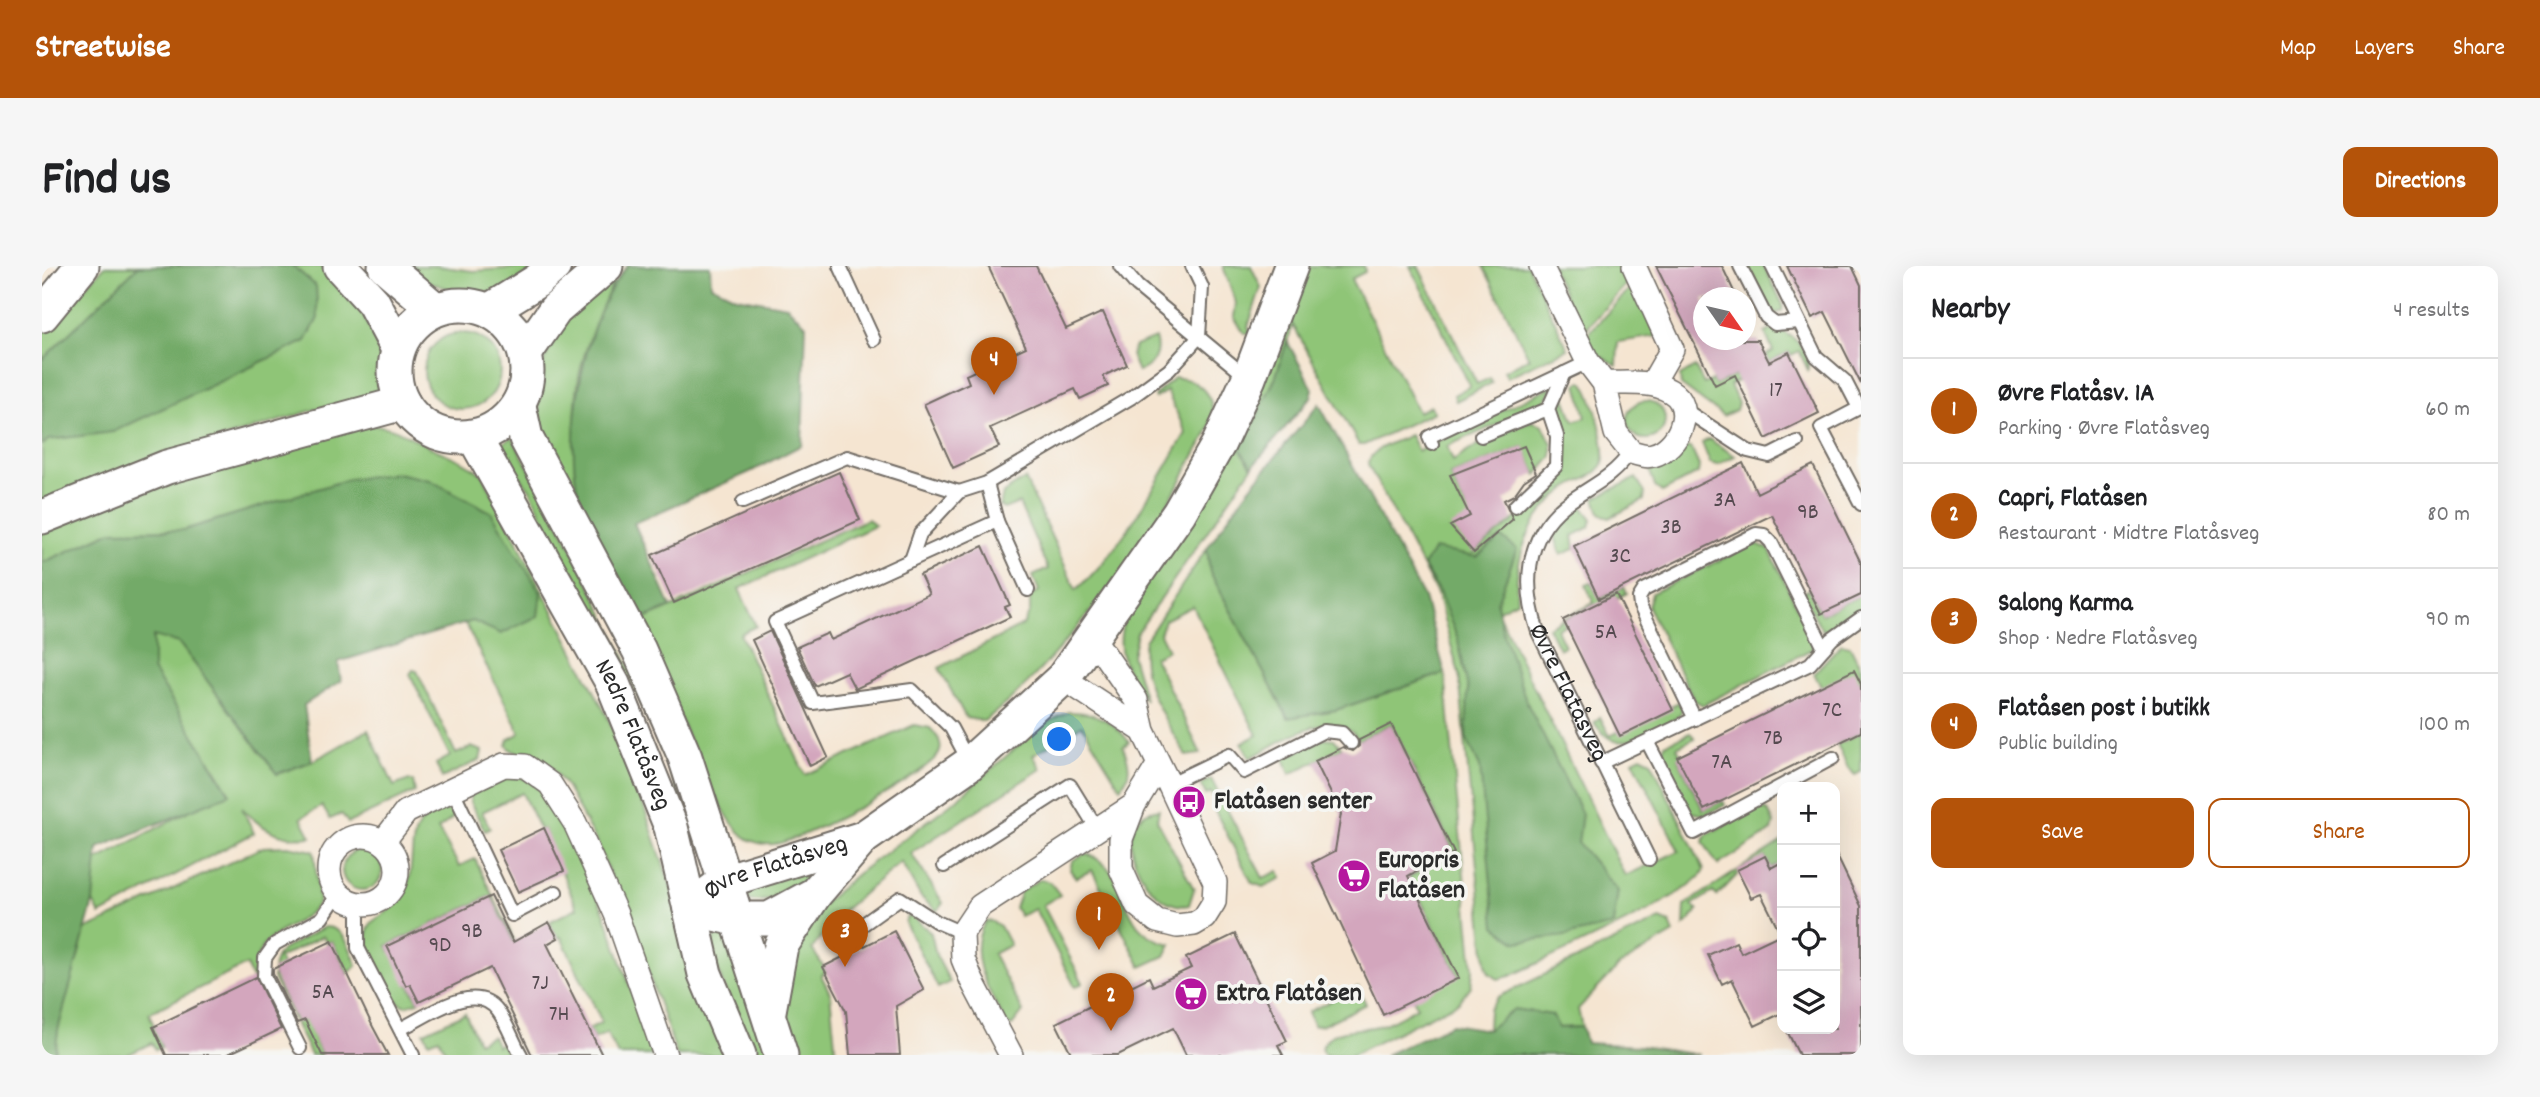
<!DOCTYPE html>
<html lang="en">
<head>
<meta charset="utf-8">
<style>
	:root { --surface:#fff; --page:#f6f6f6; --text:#202124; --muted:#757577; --line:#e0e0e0; --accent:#b45309 }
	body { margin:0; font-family:Dekko,sans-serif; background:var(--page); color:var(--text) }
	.controls { position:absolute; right:21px; bottom:21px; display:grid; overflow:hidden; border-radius:14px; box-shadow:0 7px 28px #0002 }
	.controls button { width:63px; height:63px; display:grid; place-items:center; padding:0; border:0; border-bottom:2px solid var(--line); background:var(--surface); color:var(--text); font:35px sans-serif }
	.compass { position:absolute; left:1651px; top:21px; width:63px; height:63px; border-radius:50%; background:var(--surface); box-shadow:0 7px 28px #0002; rotate:124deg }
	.you { position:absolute; left:1018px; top:474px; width:24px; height:24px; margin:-18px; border:5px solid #fff; border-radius:50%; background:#1a73e8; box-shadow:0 0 0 10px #1a73e833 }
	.badge { display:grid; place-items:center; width:46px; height:46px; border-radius:50%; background:var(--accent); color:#fff; font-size:23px; font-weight:700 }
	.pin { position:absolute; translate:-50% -58px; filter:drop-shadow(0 2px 4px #0008) }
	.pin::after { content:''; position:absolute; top:37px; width:24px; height:21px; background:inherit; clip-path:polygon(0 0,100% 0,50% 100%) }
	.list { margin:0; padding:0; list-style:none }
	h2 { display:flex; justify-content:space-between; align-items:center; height:91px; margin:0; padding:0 28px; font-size:30px }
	h2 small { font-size:23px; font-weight:400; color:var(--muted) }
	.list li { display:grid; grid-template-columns:46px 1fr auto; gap:21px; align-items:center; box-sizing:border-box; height:105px; padding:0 28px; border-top:2px solid var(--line) }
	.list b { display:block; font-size:26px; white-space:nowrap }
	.list p { margin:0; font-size:23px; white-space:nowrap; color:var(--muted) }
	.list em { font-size:23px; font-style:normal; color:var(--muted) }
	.actions { display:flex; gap:14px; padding:21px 28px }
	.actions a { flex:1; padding:16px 0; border:2px solid var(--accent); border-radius:14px; text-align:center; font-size:24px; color:var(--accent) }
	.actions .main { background:var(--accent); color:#fff }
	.icon { flex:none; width:38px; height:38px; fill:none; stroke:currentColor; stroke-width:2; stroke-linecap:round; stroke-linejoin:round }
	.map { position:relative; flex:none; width:1819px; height:789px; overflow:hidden; border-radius:14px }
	header { display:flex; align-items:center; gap:42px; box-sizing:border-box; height:98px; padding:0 35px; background:var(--accent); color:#fff }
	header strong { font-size:33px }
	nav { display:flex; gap:38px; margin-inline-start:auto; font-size:24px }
	.intro { display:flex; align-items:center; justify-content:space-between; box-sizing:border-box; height:168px; padding:0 42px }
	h1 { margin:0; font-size:49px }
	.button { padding:18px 32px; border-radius:14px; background:var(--accent); color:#fff; font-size:24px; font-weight:700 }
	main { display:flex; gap:42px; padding:0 42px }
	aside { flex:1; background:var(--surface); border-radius:14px; box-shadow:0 7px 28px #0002 }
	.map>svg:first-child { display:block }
	.green { fill:#8fc577; stroke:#5d7851; stroke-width:2 }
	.forest { fill:#73aa68; stroke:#4f6a4a; stroke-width:2 }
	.building { fill:#d3a6bd }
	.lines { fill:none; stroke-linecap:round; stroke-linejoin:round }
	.lane-casing { stroke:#726c65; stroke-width:16 }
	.street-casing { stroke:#726c65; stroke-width:26 }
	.secondary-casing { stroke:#726c65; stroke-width:37 }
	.lane { stroke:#fff; stroke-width:12 }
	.street { stroke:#fff; stroke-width:23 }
	.secondary { stroke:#fff; stroke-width:33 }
	.labels { text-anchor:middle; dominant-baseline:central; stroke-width:7; stroke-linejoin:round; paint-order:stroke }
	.number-label { font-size:23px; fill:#554a50 }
	.street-label { font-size:26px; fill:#2b2b2b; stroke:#f6f6f2 }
	.poi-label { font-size:26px; font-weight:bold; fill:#2b2b2b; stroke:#f6f6f2; text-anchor:start }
</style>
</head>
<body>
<header>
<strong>Streetwise</strong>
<nav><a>Map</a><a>Layers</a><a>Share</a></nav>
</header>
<div class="intro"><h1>Find us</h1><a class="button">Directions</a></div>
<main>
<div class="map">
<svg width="1819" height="789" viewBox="0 0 1819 789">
	<rect width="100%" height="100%" fill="#f6f6f2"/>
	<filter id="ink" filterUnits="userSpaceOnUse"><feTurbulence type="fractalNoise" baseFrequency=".0143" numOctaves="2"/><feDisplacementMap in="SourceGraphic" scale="14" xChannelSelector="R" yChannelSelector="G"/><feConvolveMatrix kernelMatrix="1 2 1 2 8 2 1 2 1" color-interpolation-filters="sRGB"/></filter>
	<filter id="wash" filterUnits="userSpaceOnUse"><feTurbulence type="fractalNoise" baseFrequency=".00686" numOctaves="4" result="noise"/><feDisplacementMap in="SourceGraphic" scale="28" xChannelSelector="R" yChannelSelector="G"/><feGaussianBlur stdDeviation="1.57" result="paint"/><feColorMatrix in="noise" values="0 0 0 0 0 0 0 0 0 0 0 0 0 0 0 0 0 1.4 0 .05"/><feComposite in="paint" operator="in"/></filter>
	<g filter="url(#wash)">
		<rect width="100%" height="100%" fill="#f5e5d1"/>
		<!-- green -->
		<path class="green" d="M63 0H279L319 42 339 91 340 128 278 142 188 170 0 236V67Z
			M357 0H395L431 5 500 0C487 8 471 20 457 24 422 34 385 17 357 0Z
			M1181 0H1209L1219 21 1206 61 1210 68 1202 67 1192 51 1194 37Z
			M1263 0H1322L1323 6 1309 13 1376 146 1388 140 1392 146 1322 179H1317L1251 59 1233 113 1199 183 1210 201 1095 367 1090 389 1103 434C1084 405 1071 386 1083 351Z
			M1368 0H1376L1435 118 1448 112 1450 117 1414 135 1412 129 1428 120Z
			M1441 0H1486L1526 83 1465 111 1462 105 1487 92Z
			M1509 0H1582L1588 14 1541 66Z
			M1704 0H1722L1741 39 1740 45 1733 48 1728 46Z
			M571 15C559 45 545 74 538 106 531 138 532 208 540 240L503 178 496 136 502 95 521 56Z
			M1591 19 1616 70 1576 76 1575 99 1557 89 1543 71Z
			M1729 64C1748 63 1770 85 1766 104L1757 85 1749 89 1747 86 1695 112 1696 115 1688 119 1696 137 1694 144 1681 150 1639 119 1638 110 1653 101 1662 118 1671 114 1673 119 1725 93 1724 89 1731 85 1723 67Z
			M382 105a38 38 0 1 1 76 0a38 38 0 1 1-76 0Z
			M1113 72C1118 87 1112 100 1096 106L1089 89 1093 80Z
			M1132 112C1157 111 1176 133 1169 157 1166 169 1158 180 1152 190 1121 252 1077 313 1032 365 1005 397 976 430 942 455L924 452 897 402 981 359 988 346V330L997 325 991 310 1006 303 977 237 962 243 958 241 961 227 983 213 1034 324C1081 283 1112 220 1144 167L1125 125 1113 132 1112 130Z
			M1540 115C1551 124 1568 188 1560 200 1551 212 1536 215 1524 223 1487 250 1472 290 1475 335L1455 345 1583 610 1637 585 1591 494 1599 490 1609 495 1662 604C1654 629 1500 695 1468 710L1456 713 1447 707 1444 698 1417 408 1395 328 1326 199C1327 182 1354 176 1368 169L1376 185 1508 121 1511 123 1499 140 1405 180 1411 195 1445 173 1489 155 1501 159 1510 178V191L1495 209 1481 181 1408 209 1425 243 1437 237 1432 287C1458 265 1508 230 1520 199 1528 178 1506 149 1523 132L1532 155 1544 151 1535 118Z
			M1585 154a19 19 0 1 1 38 0a19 19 0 1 1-38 0Z
			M323 159C352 159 359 167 384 179 404 189 423 194 441 209L565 450 602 541 686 789H635L591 664 554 575 524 520 510 502 469 484 465 479 467 473 478 467 423 357 431 355 307 214 142 264 70 265 0 297V264L151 208Z
			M470 171 528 278 620 469 659 594 627 503 577 387 528 307 488 224 456 180Z
			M1667 173 1693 190 1675 199 1668 197 1660 177Z
			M1645 181 1649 182 1657 200 1656 207 1620 226 1613 221 1608 205 1627 196Z
			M1594 212 1603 226 1602 234 1567 252 1558 247 1553 232Z
			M1540 240 1550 253 1548 261 1531 270 1533 283 1519 289 1512 268Z
			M826 253 833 260 697 323 714 360 698 368 763 509 872 459 888 462C894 468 901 476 898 485 891 507 758 576 732 578 724 579 714 577 706 573 672 555 617 396 599 355Z
			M1713 277 1727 283 1772 376 1770 383 1661 439 1652 434 1606 341 1610 327Z
			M1165 282 1168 306 1246 452 1294 444 1403 407 1431 704 1429 720 1417 736 1310 789H1283L1279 783C1289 758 1320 766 1339 759 1352 755 1364 747 1375 741L1371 732 1416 709 1367 611 1413 587 1349 458 1317 474C1290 437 1239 477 1208 492L1200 477 1215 469 1151 340 1123 354 1118 368 1126 384 1112 391 1159 488 1144 490C1127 458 1093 413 1103 375Z
			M1549 317 1558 333 1582 321 1585 327 1515 363 1523 380 1517 383 1506 361 1552 337 1544 319Z
			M1767 323 1779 348 1819 329V343L1787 364H1780L1760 327Z
			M111 369 137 377 235 508 271 495 326 464 352 520 367 514 371 516 373 526 306 557 300 548 288 553 280 540 259 552 269 571C239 574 219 563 200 542L212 567 58 649 35 605 186 524 110 404Z
			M1799 378 1808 380 1819 402V418L1779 421 1772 407Z
			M371 404 375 405 414 488 429 481 440 485 438 494 400 512 394 498 408 490 368 408Z
			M1637 436 1640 444C1636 457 1587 480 1573 475 1564 472 1558 464 1552 457L1558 451 1568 470Z
			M1026 446C1052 445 1072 454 1087 476L1081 481C1087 495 1091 509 1078 521L1040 459 991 489 999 503 869 587 901 637 895 645 879 631 859 596 797 648 770 683 785 706 779 709 788 727 794 789H749L741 715 775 643 815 608 915 533 1001 458Z
			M1819 466V506L1813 509 1806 502 1795 478Z
			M1648 467 1653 472 1635 481 1639 490 1636 492 1661 544 1681 535 1683 539 1663 549 1647 546 1619 490 1623 478Z
			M1282 472 1292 473 1300 482 1248 508 1242 492Z
			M470 509 484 513 507 530 562 646 612 789H576L565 767 552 773 547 763 560 756 519 671 516 672 507 656 535 642 502 563 498 564 480 527 440 546 448 562 443 565 428 536 429 526 454 511Z
			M1169 513 1221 612 1237 605 1240 612 1222 621 1210 617 1171 541 1175 538 1169 526 1164 529 1159 518Z
			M397 541 411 547V552L396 563 417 600 433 593 477 684 476 686 448 630 345 680 377 736 363 740C350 735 346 723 340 711 301 634 351 667 366 617 375 584 361 563 397 541Z
			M1717 541 1726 545 1732 557 1730 565 1676 599 1661 576 1664 569Z
			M1117 543 1115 554 1152 623 1147 639C1103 648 1059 551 1117 543Z
			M1740 575V596L1729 602 1723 591 1697 607 1675 630 1671 626 1650 639 1656 645 1642 660 1643 639Z
			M246 580 272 585 277 636C259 666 206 664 215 711L210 713 204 699 107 747 120 781 114 784 110 777 85 789H13L16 764 41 665 221 581Z
			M300 604a20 20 0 1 1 40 0a20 20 0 1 1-40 0Z
			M1043 587C1096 606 1068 665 1129 678L1123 690 1099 701 1050 604 1034 612 1028 604 1030 595Z
			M790 590C768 612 739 641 705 634V626Z
			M999 613 1008 616 1018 629 1001 639 1041 717 1033 721 993 643 978 650 973 642 979 625Z
			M865 651H871L889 667 894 689 908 716 896 722 863 657Z
			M1618 653 1628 657 1632 667 1577 700 1536 743 1540 761 1446 764 1447 744 1456 731Z
			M949 655 958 660 968 679 951 688 981 746 970 760 964 757C948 727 923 690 943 656Z
			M282 661C303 660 308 684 315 699L306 708 290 675 285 677 281 670 237 692 280 789H269L231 712C231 701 232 692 240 684Z
			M677 668 684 670 729 789H706L670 687 672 671Z
			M1316 721 1324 738 1281 759 1272 760 1266 746Z
			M423 747 436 776 450 770 455 780 460 777 465 789H405L397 772 387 776 382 766Z"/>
		<!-- forest -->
		<path class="forest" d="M96 0H251L274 20 276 52 264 75 71 166 6 174 0 180V94Z
			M586 0H668L669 19 694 31 745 40 764 59 760 179 708 206 592 257 629 341 599 354C580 317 555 279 540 240 518 181 542 45 586 0Z
			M1245 75 1271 123 1269 131 1210 201 1198 183 1233 113Z
			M1277 138 1382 332 1403 407 1294 444 1246 452 1168 306 1165 282 1203 228Z
			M355 207 388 214 449 246 499 327 496 350 459 368 431 355 296 396 299 415 262 439 270 495 235 508 137 377 111 370V404L188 528 56 582 51 636 16 764 13 789H0V297L70 265 142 264 307 213Z
			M1459 271 1475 283 1455 337 1460 364 1485 437 1540 548 1536 577 1576 625 1571 659 1523 670 1474 676 1453 660 1438 501 1424 471 1426 422 1416 374 1397 326 1381 300 1392 283 1435 291Z
			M1472 743 1510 749 1517 762 1540 761 1544 777 1598 780 1658 789H1343L1410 758 1446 764Z"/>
		<g id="blocks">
			<!-- building -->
			<path class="building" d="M946 0H994L1024 63 1061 46 1085 99 1061 110 1066 120 1038 133 1033 123 948 162 957 181 911 202 882 138 927 117 924 109 984 81Z
				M1614 0H1680L1695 32H1662V74H1716L1727 96 1747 86 1777 147 1724 173 1693 109 1673 119Z
				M1745 0H1810L1819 19V118L1783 46 1770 52Z
				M1482 180 1494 207 1482 215 1472 229 1462 234 1471 253 1432 287 1408 260 1428 250 1408 209Z
				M1701 197 1715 227 1771 199 1819 297V329L1779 348 1730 249 1557 333 1532 280Z
				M797 206 818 254 632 337 610 289Z
				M941 280 968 339 963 341 968 351 813 423 804 406 773 420 755 381 786 367 789 374 887 328 878 309Z
				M1574 328 1631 444 1578 470 1521 354Z
				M728 365 786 491 768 500 710 374Z
				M1812 404 1819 418V466L1662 544 1635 491Z
				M1349 458 1412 587 1366 610 1417 712 1341 749 1270 597 1293 585 1299 548 1273 495 1301 481 1311 485 1317 480V474Z
				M502 562 522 605 476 626 456 584Z
				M1793 586 1819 640V789H1757L1744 763H1793Z
				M1723 590 1729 602 1740 596V747L1713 760 1690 713 1680 718 1666 689 1694 676 1699 687 1739 668 1719 628 1709 632 1695 604Z
				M449 630 471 676 507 656 516 672 505 678 560 789H490L448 702 377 736 368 718 364 720 345 680Z
				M852 665 882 724 854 740 858 789H808L804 745 781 701Z
				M1193 668 1245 775 1236 779 1241 789H1144L1131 762 1076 789H1030L1014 757 1107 711 1111 720 1149 702 1144 692Z
				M290 675 331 761 346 789H280L263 754 255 757 231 708V703Z
				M214 711 239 763 184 789H124L111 761Z"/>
		</g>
	</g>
	<g filter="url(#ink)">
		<use href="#blocks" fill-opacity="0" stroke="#726c65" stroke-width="2"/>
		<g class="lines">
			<defs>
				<g id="lane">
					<path d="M798 0 832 74"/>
					<path d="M1078 0 1095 20 1206 112"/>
					<path d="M1698 0 1724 51 1733 58 1757 56"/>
					<path d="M1730 0 1774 90 1803 115 1817 142"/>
					<path d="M1819 141 1779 162 1819 238"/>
					<path d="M1640 142 1706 185 1727 190 1755 176"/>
					<path d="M1439 170 1506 143 1522 107"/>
					<path d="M1390 178 1387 171 1546 96"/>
					<path id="s1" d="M1589 186C1566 216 1550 218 1523 239 1482 272 1481 321 1496 366L1607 593"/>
					<path d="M945 217 955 255"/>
					<path d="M701 236 805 191 917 226"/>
					<path d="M1473 240 1514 200 1515 170 1506 143"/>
					<path d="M869 294 955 255 986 324"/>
					<path d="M1653 453 1598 340 1597 332 1602 324 1714 268 1722 269 1729 276 1782 382"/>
					<path d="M1606 477 1652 567 1791 492"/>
					<path d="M927 496 909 462 870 424 771 437 733 356 869 294 878 268 917 226 945 217 1090 131 1127 104 1157 71 1160 21 1150 0"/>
					<path d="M1559 497 1768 398 1790 373 1819 352"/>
					<path d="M1127 518 1187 489 1202 506 1282 465 1300 467 1309 477"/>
					<path d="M410 522 470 649 514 626"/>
					<path d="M902 600 1028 519 1055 563"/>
					<path d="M316 639V682L371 789"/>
					<path d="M809 667 858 632 895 656 920 667"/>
					<path d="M358 763C384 751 433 713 456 745 465 757 471 775 479 789"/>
					<path d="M258 782 222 710 223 692 233 678 280 652 296 628"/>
				</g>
				<path id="street" d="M1499 0 1546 96 1562 117 1574 167 1589 186C1596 188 1604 191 1611 189 1636 183 1656 141 1628 125 1609 114 1584 118 1562 117
					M1592 0 1630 83 1610 118
					M1051 372 1094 434 1101 465 1117 498 1127 518 1173 616 1172 636 1162 652 1152 658 1135 660 1115 655 1095 639 1079 603V573L1092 539 1117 498
					M1021 412 1101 465
					M287 604a34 34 0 1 1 68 0a34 34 0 1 1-68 0Z
					M341 576 364 546 462 499 483 500 508 518 533 557 574 648 623 789
					M969 789 930 715 921 693 920 667 938 640 1092 539"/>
				<g id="secondary">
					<path d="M298 0 331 36 356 83"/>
					<path d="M343 0 393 43"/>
					<circle cx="419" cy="105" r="66"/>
					<path d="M448 44 495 15 512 0"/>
					<path d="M0 49 40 0"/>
					<path d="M484 86 513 44 564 0"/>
					<path d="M477 140 484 172 597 384 643 491 739 789"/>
					<path id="s2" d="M432 171 571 418 629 561 663 708 697 789"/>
					<path d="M0 251 125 201 361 137"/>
					<path id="s3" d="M666 628 683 615 821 572"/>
					<path d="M648 643 696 653H727L773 628 821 572 927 498 1021 412 1137 247 1177 177 1207 112 1249 0"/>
					<path d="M727 745 739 680 771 631"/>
				</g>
			</defs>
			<!-- lane casing -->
			<use href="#lane" class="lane-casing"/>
			<!-- street casing -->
			<use href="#street" class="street-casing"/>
			<!-- secondary casing -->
			<use href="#secondary" class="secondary-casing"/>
			<!-- lane -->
			<use href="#lane" class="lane"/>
			<!-- street -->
			<use href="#street" class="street"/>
			<!-- secondary -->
			<use href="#secondary" class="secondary"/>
		</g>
	</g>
	<!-- icons -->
	<defs>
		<symbol id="bus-disc" viewBox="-11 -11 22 22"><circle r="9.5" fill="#b5179e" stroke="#f6f6f2"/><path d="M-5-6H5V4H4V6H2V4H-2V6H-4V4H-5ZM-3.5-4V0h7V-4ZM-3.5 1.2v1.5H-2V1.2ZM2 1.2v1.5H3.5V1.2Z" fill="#fff"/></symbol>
		<symbol id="supermarket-disc" viewBox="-11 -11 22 22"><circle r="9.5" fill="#b5179e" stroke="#f6f6f2"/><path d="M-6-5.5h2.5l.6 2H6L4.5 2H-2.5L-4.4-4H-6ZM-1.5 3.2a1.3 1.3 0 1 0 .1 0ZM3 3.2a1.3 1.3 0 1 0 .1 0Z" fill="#fff"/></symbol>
	</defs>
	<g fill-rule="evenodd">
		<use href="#bus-disc" x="1128" y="517" width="38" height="38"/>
		<use href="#supermarket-disc" x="1293" y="591" width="38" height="38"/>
		<use href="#supermarket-disc" x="1130" y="709" width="38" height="38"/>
	</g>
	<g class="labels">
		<!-- number labels -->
		<g class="number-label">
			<text x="1734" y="125">17</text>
			<text x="1683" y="235">3A</text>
			<text x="1766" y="247">9B</text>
			<text x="1629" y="262">3B</text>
			<text x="1578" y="291">3C</text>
			<text x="1564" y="367">5A</text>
			<text x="1790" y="445">7C</text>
			<text x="1731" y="473">7B</text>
			<text x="1680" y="497">7A</text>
			<text x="430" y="666">9B</text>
			<text x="398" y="680">9D</text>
			<text x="498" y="718">7J</text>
			<text x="281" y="727">5A</text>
			<text x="517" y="749">7H</text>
		</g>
		<!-- street labels -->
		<g class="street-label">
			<text stroke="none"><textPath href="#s1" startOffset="292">Øvre Flatåsveg</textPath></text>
			<text stroke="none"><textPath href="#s2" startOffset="338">Nedre Flatåsveg</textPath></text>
			<text stroke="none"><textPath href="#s3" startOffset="74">Øvre Flatåsveg</textPath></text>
		</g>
		<!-- poi labels -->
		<g class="poi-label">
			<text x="1172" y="536">Flatåsen senter</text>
			<text x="1336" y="595">Europris<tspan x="1336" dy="30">Flatåsen</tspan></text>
			<text x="1174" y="728">Extra Flatåsen</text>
		</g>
	</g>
</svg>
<div class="controls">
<button>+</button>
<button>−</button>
<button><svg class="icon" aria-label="locate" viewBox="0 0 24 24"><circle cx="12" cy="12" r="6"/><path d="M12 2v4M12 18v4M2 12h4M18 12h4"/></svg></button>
<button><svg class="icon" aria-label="layers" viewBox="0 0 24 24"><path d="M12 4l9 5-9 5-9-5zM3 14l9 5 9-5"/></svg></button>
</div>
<svg class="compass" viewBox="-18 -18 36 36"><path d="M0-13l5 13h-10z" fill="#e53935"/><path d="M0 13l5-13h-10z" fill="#757577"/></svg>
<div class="you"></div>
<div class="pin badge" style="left:1057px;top:684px">1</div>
<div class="pin badge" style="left:1069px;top:765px">2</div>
<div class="pin badge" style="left:803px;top:701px">3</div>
<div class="pin badge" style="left:952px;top:129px">4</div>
</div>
<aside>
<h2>Nearby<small>4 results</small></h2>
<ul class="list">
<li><span class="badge">1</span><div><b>Øvre Flatåsv. 1A</b><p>Parking · Øvre Flatåsveg</p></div><em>60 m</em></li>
<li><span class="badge">2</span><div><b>Capri, Flatåsen</b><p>Restaurant · Midtre Flatåsveg</p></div><em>80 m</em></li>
<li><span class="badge">3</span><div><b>Salong Karma</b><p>Shop · Nedre Flatåsveg</p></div><em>90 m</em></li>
<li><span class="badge">4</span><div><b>Flatåsen post i butikk</b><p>Public building</p></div><em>100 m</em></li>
</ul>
<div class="actions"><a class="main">Save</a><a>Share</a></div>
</aside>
</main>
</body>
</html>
